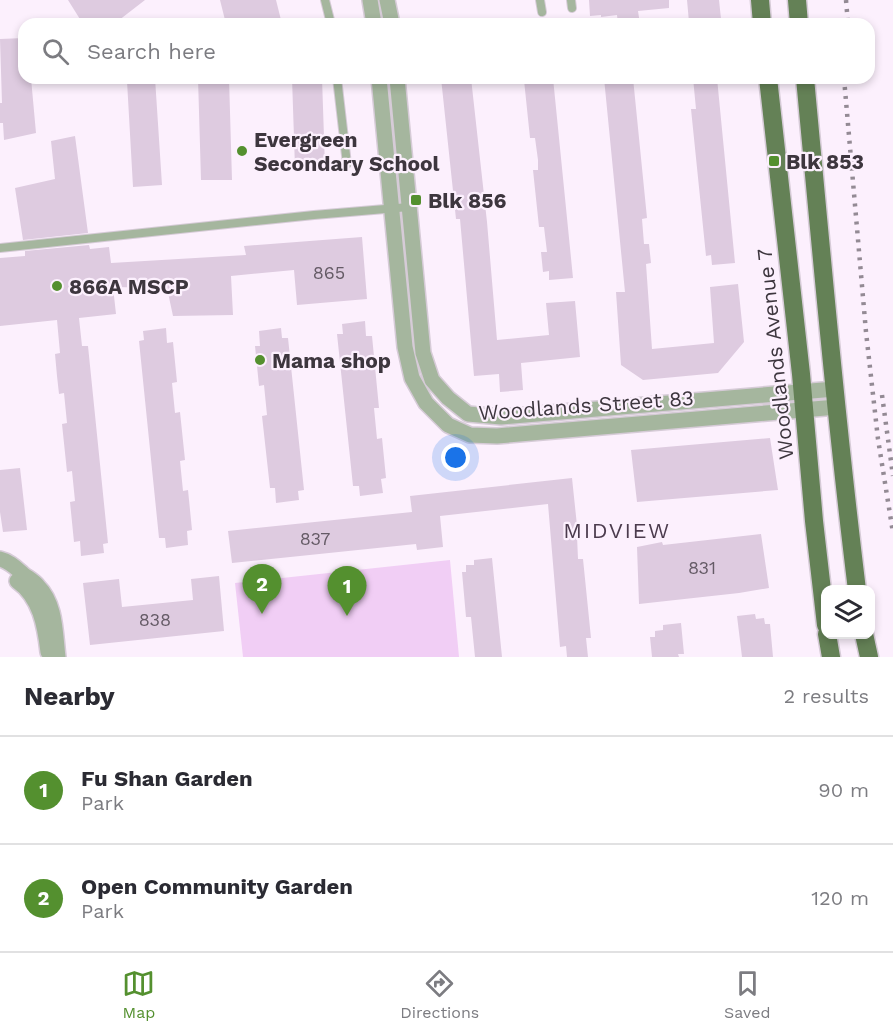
<!DOCTYPE html>
<html lang="en">
<head>
<meta charset="utf-8">
<style>
	:root { --surface:#fff; --page:#f2f2f3; --text:#2b2b33; --muted:#7c7c81; --line:#e1e1e2; --accent:#54902f }
	body { margin:0; font-family:"Work Sans",sans-serif; background:var(--page); color:var(--text) }
	.controls { position:absolute; right:18px; bottom:18px; display:grid; overflow:hidden; border-radius:12px; box-shadow:0 3px 9px #0003 }
	.controls button { width:54px; height:54px; display:grid; place-items:center; padding:0; border:0; border-bottom:2px solid var(--line); background:var(--surface); color:var(--text); font:30px sans-serif }
	.you { position:absolute; left:456px; top:458px; width:21px; height:21px; margin:-15px; border:4px solid #fff; border-radius:50%; background:#1a73e8; box-shadow:0 0 0 9px #1a73e833 }
	.badge { display:grid; place-items:center; width:39px; height:39px; border-radius:50%; background:var(--accent); color:#fff; font-size:20px; font-weight:700 }
	.pin { position:absolute; translate:-50% -50px; filter:drop-shadow(0 2px 3px #0008) }
	.pin::after { content:''; position:absolute; top:32px; width:21px; height:18px; background:inherit; clip-path:polygon(0 0,100% 0,50% 100%) }
	.list { margin:0; padding:0; list-style:none }
	h2 { display:flex; justify-content:space-between; align-items:center; height:78px; margin:0; padding:0 24px; font-size:26px }
	h2 small { font-size:20px; font-weight:400; color:var(--muted) }
	.list li { display:grid; grid-template-columns:39px 1fr auto; gap:18px; align-items:center; box-sizing:border-box; height:108px; padding:0 24px; border-top:2px solid var(--line) }
	.list b { display:block; font-size:22px; white-space:nowrap }
	.list p { margin:0; font-size:20px; white-space:nowrap; color:var(--muted) }
	.list em { font-size:20px; font-style:normal; color:var(--muted) }
	.icon { flex:none; width:33px; height:33px; fill:none; stroke:currentColor; stroke-width:2; stroke-linecap:round; stroke-linejoin:round }
	.map { position:relative; flex:none; width:893px; height:657px; overflow:hidden }
	.search { position:absolute; background:var(--surface); box-shadow:0 3px 9px #0003; left:18px; right:18px; top:18px; height:66px; display:flex; align-items:center; gap:15px; box-sizing:border-box; padding:0 21px; border-radius:18px; color:var(--muted); font-size:22px }
	.sheet { height:294px; background:var(--surface) }
	nav { display:flex; justify-content:space-around; align-items:center; box-sizing:border-box; height:84px; border-top:2px solid var(--line); background:var(--surface); font-size:16px; color:var(--muted) }
	nav a { display:grid; justify-items:center; gap:3px }
	nav .on { color:var(--accent) }
	.map>svg:first-child { display:block }
	.green { fill:#f1cef5 }
	.building { fill:#decbe0 }
	.lines { fill:none; stroke-linecap:round; stroke-linejoin:round }
	.lane-casing { stroke:#d6cbd7; stroke-width:10 }
	.street-casing { stroke:#d6cbd7; stroke-width:18 }
	.primary-casing { stroke:#d6cbd7; stroke-width:21 }
	.lane { stroke:#a5b69e; stroke-width:8 }
	.street { stroke:#a5b69e; stroke-width:15 }
	.primary { stroke:#648156; stroke-width:18 }
	.rail { stroke:#938a94; stroke-width:4.5; stroke-dasharray:3 6; stroke-linecap:butt }
	.poi-dot { fill:#54902f; stroke:#fcf0fd; stroke-width:2 }
	.labels { text-anchor:middle; dominant-baseline:central; stroke-width:4.5; stroke-linejoin:round; paint-order:stroke }
	.number-label { font-size:18px; fill:#655b66 }
	.poi-label { font-size:21px; font-weight:bold; fill:#3d363e; stroke:#fcf0fd; text-anchor:start }
	.street-label { font-size:21px; fill:#3d363e; stroke:#fcf0fd }
	.neighbourhood-label { font-size:22px; letter-spacing:1.5px; fill:#4b3b4d; stroke:#fcf0fd }
</style>
</head>
<body>
<div class="map">
<svg width="893" height="657" viewBox="0 0 893 657">
	<rect width="100%" height="100%" fill="#fcf0fd"/>
	<!-- green -->
	<path class="green" d="M450 560 459 657H243L235 583Z"/>
	<!-- building -->
	<path class="building" d="M68 0H145L114 24H83Z
		M220 0H276L282 24H226Z
		M589 0H669V8L638 11 640 24H618L617 15 601 17V15L590 16Z
		M687 0H719L721 19 689 22Z
		M24 38V78H31L36 133 4 140 3 123H0V103H2L0 39Z
		M137 78H155L162 185 133 187 127 81 137 80Z
		M198 78H229L232 180H201Z
		M292 78H322L325 167 295 168Z
		M441 78H471L487 222 497 340 549 335 546 303 575 301 580 357 521 363 523 390 500 392 499 374 474 376 460 219H456Z
		M529 78H553L573 278 549 280V271L543 272 541 252H547L544 227H539L533 170H538V160L535 138H530L524 80H529Z
		M604 78H633L647 218 642 219 644 244H649L651 263 646 264 652 349 714 343 710 287 738 284 744 342 718 373 643 380 621 365 616 292H625Z
		M693 78H717L735 263 712 265 711 255 706 256 691 109H696Z
		M75 136 88 233 23 240 15 188 55 179 51 141Z
		M362 237 367 299 297 305 294 270 231 276 233 315 173 316 167 288 113 287 116 314 79 318 82 346H88L108 543 103 544 104 553 81 556 80 541 74 542 70 502 75 501 72 471 67 472 62 424 67 423 64 393 59 394 57 376 55 354 60 353 57 320 0 326V258L25 256V251L89 245 90 249 109 247 111 263 246 255 244 246Z
		M365 321 366 336H372L379 408H374L377 439 382 438 386 478 381 479 383 493 360 496 359 486H353L337 334H343L342 324Z
		M166 328 167 343 173 342 177 382 172 383 175 413 180 412 185 460 180 461 183 491 188 490 192 530 187 531 188 545 166 548 165 538H159L139 341 144 340 143 331Z
		M281 328 282 338H288L304 490 298 491 299 500 276 503 275 488H270L262 416 267 415 264 385 259 386 255 346H260L259 331Z
		M770 438 778 490 637 502 631 450Z
		M20 468 27 530 3 532 0 512V470Z
		M572 478 578 535 577 536 578 559H583L591 638H586L588 657H567L566 646 560 647 548 504 440 516 443 547 417 550 416 544 232 563 228 531 412 512 410 496Z
		M761 534 769 588 739 593 639 604 637 547 662 542 663 545Z
		M492 558 502 657H475L471 617H466L462 572H466V565H474V560Z
		M219 576 224 631 90 645 83 583 119 579 122 607 193 600 191 579Z
		M755 614 756 619 764 618 765 624H770L773 657H742L737 616Z
		M681 623 684 654H678L679 657H652L650 637H655V631L663 630V625Z"/>
	<g class="lines">
		<defs>
			<path id="lane" d="M325 0 331 24
				M540 0 542 12
				M571 0 572 8
				M337 78 347 164
				M0 248 314 215 409 207"/>
			<path id="street" d="M370 0 374 24
				M387 0 392 24
				M379 78 405 347 412 378 426 403 448 425 470 435 497 436 837 407
				M397 78 423 353 432 380 448 398 468 414 501 417 835 389
				M0 559C9 561 16 568 23 574 28 578 34 581 38 586 56 604 55 633 58 657
				M17 581C40 597 45 626 48 652"/>
			<path id="primary" d="M760 0 762 24
				M797 0 799 24
				M768 78 801 374 814 521 826 625
				M805 78C821 249 836 419 857 590
				M827 634 831 657
				M864 634 869 657"/>
		</defs>
		<!-- lane casing -->
		<use href="#lane" class="lane-casing"/>
		<!-- street casing -->
		<use href="#street" class="street-casing"/>
		<!-- primary casing -->
		<use href="#primary" class="primary-casing"/>
		<!-- lane -->
		<use href="#lane" class="lane"/>
		<!-- street -->
		<use href="#street" class="street"/>
		<!-- primary -->
		<use href="#primary" class="primary"/>
		<!-- rail -->
		<path class="rail" d="M846 0 848 24
			M844 78 866 332 878 439 893 533
			M882 395 893 476"/>
	</g>
	<!-- markers -->
	<g class="poi-dot">
		<circle cx="242" cy="151" r="6"/>
		<rect x="768" y="155" width="12" height="12" rx="3"/>
		<rect x="410" y="194" width="12" height="12" rx="3"/>
		<circle cx="57" cy="286" r="6"/>
		<circle cx="260" cy="360" r="6"/>
	</g>
	<g class="labels">
		<!-- number labels -->
		<g class="number-label">
			<text x="329" y="272">865</text>
			<text x="315" y="538">837</text>
			<text x="702" y="567">831</text>
			<text x="155" y="619">838</text>
		</g>
		<!-- poi labels -->
		<g class="poi-label">
			<text x="254" y="139">Evergreen<tspan x="254" dy="24">Secondary School</tspan></text>
			<text x="786" y="161">Blk 853</text>
			<text x="428" y="200">Blk 856</text>
			<text x="69" y="286">866A MSCP</text>
			<text x="272" y="360">Mama shop</text>
		</g>
		<!-- street labels -->
		<g class="street-label">
			<text transform="translate(775 354) rotate(-96)">Woodlands Avenue 7</text>
			<text transform="translate(586 405) rotate(-4)">Woodlands Street 83</text>
		</g>
		<!-- neighbourhood labels -->
		<g class="neighbourhood-label">
			<text x="617" y="530">MIDVIEW</text>
		</g>
	</g>
</svg>
<div class="controls">
<button><svg class="icon" aria-label="layers" viewBox="0 0 24 24"><path d="M12 4l9 5-9 5-9-5zM3 14l9 5 9-5"/></svg></button>
</div>
<div class="you"></div>
<div class="pin badge" style="left:347px;top:616px">1</div>
<div class="pin badge" style="left:262px;top:614px">2</div>
<div class="search"><svg class="icon" aria-label="search" viewBox="0 0 24 24"><circle cx="10" cy="10" r="6"/><path d="M15 15l6 6"/></svg>Search here</div>
</div>
<section class="sheet">
<h2>Nearby<small>2 results</small></h2>
<ul class="list">
<li><span class="badge">1</span><div><b>Fu Shan Garden</b><p>Park</p></div><em>90 m</em></li>
<li><span class="badge">2</span><div><b>Open Community Garden</b><p>Park</p></div><em>120 m</em></li>
</ul>
</section>
<nav>
<a class="on"><svg class="icon" aria-label="map" viewBox="0 0 24 24"><path d="M3 6l6-2 6 2 6-2v14l-6 2-6-2-6 2zM9 4v14M15 6v14"/></svg>Map</a>
<a><svg class="icon" aria-label="directions" viewBox="0 0 24 24"><path d="M12 3l9 9-9 9-9-9zM9 14v-3h6M13 9l2 2-2 2"/></svg>Directions</a>
<a><svg class="icon" aria-label="saved" viewBox="0 0 24 24"><path d="M7 4h10v16l-5-4-5 4z"/></svg>Saved</a>
</nav>
</body>
</html>
